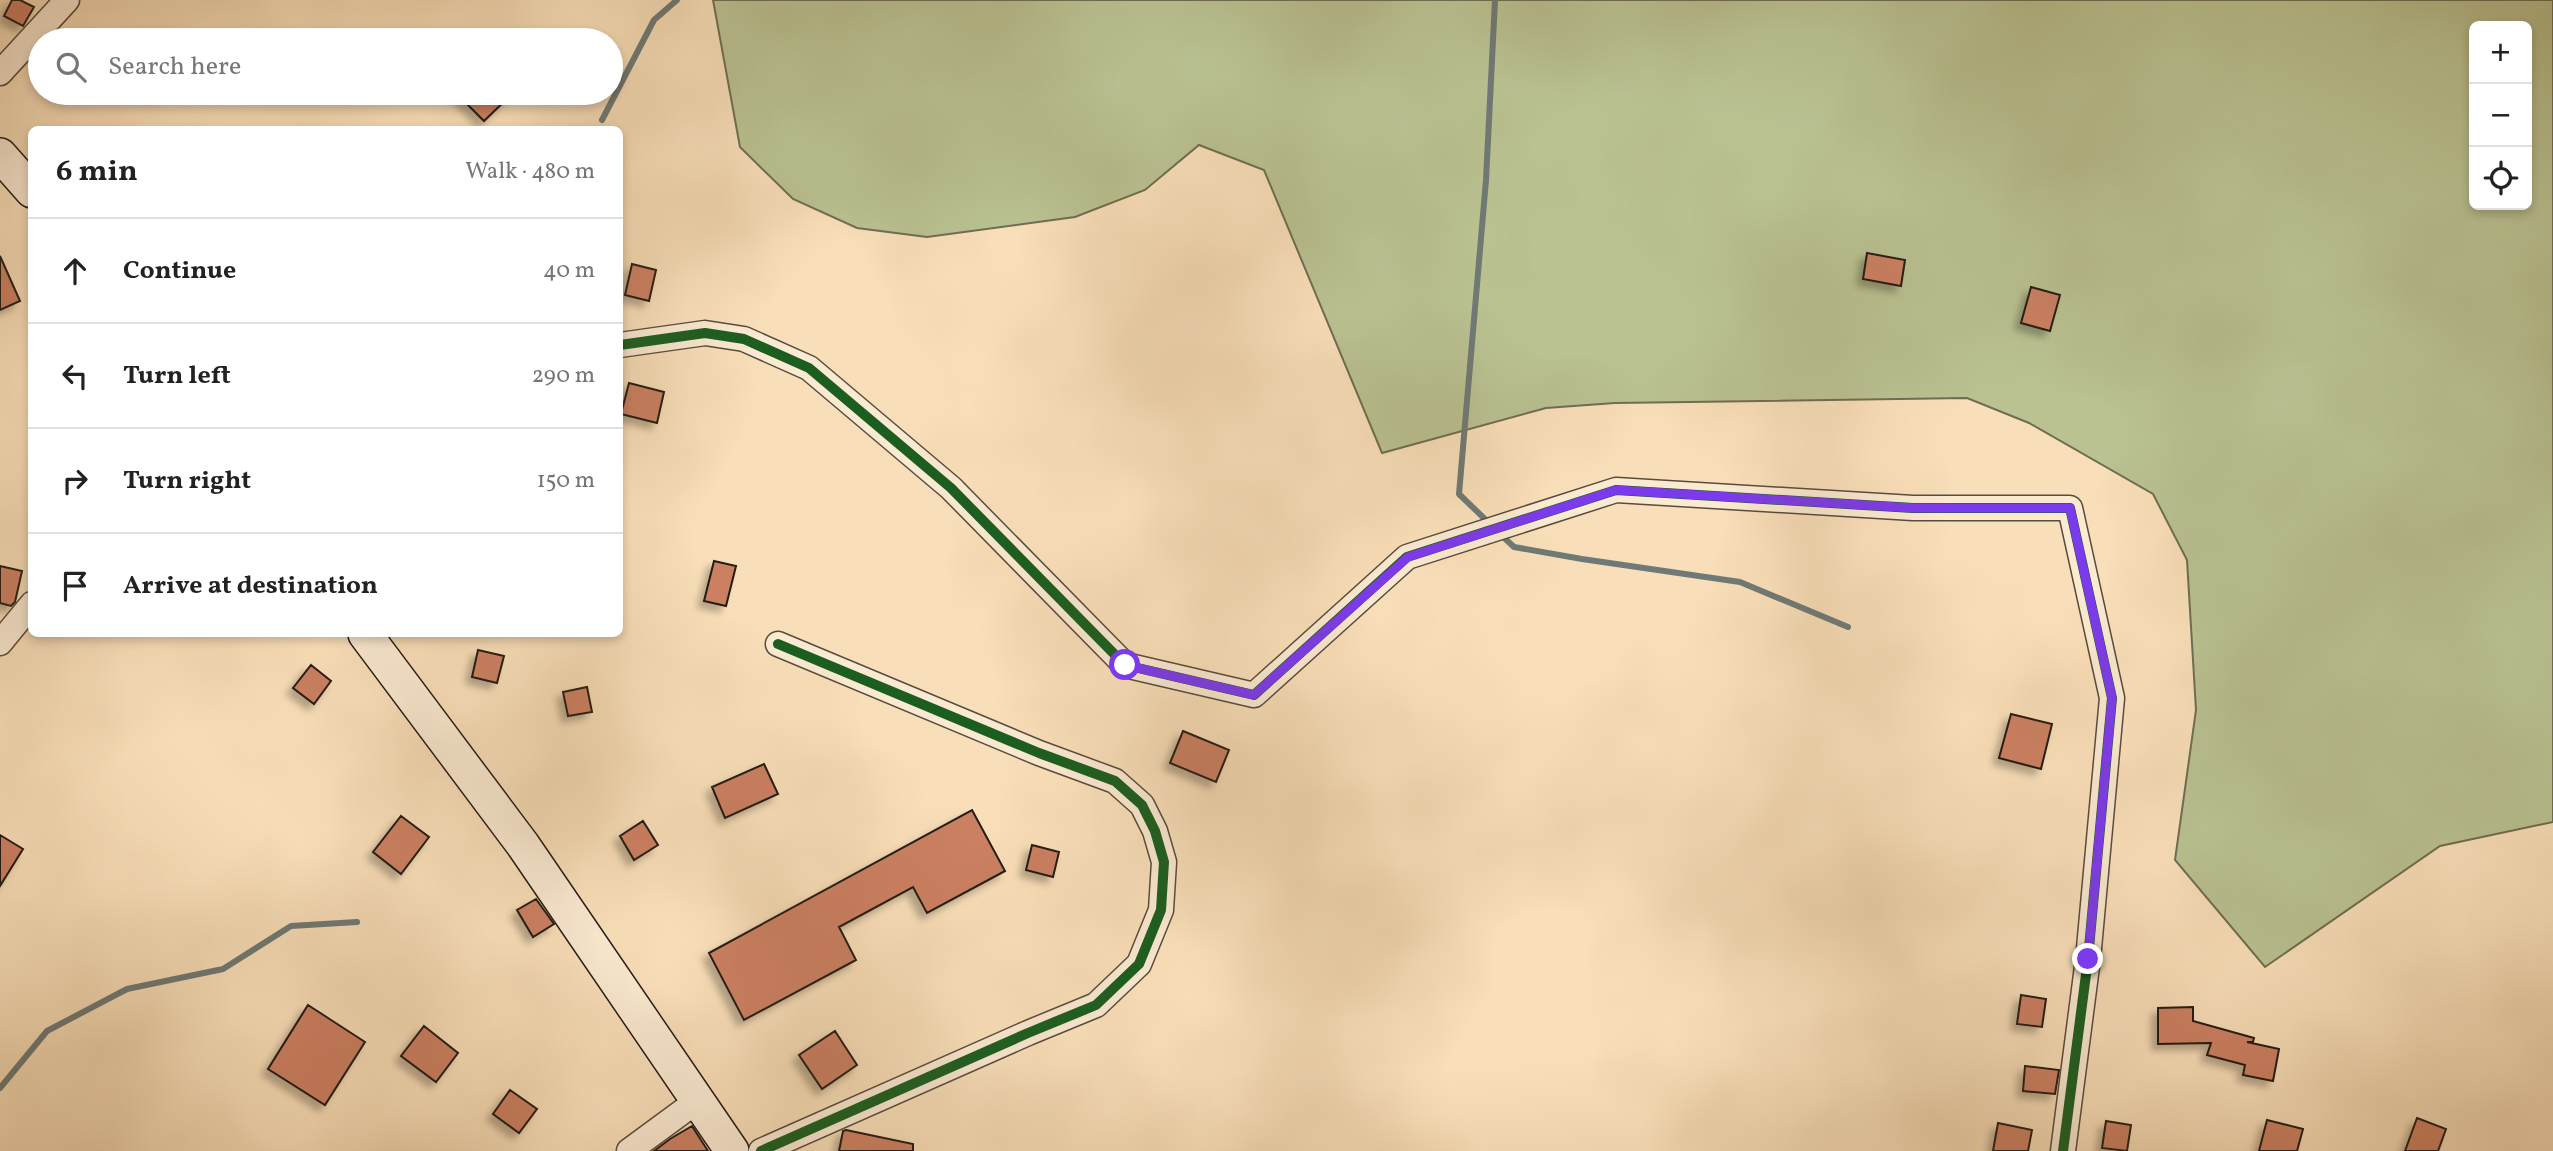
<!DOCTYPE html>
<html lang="en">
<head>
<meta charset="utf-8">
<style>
	:root { --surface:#fff; --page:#f6f6f6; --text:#222; --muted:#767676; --line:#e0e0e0 }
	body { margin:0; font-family:Vollkorn,serif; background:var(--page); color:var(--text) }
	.controls { position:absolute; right:21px; top:21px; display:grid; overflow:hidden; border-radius:10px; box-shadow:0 4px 10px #0003 }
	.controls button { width:63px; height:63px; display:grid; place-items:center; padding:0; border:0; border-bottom:2px solid var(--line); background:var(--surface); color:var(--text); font:35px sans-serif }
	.stop { position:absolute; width:21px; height:21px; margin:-16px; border:5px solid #7c3aed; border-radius:50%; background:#fff }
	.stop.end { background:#7c3aed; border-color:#fff; box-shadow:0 2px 7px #0008 }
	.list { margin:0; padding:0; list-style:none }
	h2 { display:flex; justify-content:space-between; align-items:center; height:91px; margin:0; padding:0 28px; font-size:30px }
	h2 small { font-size:23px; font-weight:400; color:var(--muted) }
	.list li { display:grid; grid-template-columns:46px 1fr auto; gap:21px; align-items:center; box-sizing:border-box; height:105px; padding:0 28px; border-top:2px solid var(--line) }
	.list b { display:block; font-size:26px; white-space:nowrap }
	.list em { font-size:23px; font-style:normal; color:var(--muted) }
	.icon { flex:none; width:38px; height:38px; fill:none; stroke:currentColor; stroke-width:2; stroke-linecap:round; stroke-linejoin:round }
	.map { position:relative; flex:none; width:2553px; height:1151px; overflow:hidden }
	.search { position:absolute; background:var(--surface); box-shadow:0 4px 10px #0003; left:28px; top:28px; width:595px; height:77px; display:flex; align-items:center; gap:18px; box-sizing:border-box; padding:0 24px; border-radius:38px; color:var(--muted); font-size:26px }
	.panel { position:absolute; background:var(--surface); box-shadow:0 4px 10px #0003; left:28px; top:126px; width:595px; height:511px; border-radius:10px }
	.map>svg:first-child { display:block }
	.green { fill:#bac292; stroke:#6f6e52; stroke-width:2; fill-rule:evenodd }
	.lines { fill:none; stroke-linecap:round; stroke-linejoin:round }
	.stream { stroke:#6f7a76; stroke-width:6 }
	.building { fill:#cb8062; stroke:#241b12; stroke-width:2; filter:url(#shadow) }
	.minor-casing { stroke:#594c3c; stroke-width:27 }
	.secondary-casing { stroke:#241b12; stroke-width:36 }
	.minor { stroke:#fbead2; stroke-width:24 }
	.secondary { stroke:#fbead2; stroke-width:33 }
	.cycleway-casing { stroke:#fbead2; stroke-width:15 }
	.cycleway { stroke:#1b5e20; stroke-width:10 }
	.route { stroke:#7c3aed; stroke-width:9 }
</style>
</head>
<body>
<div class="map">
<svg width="2553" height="1151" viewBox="0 0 2553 1151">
	<defs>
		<filter id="shadow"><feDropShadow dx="-6" dy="6" stdDeviation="3.5" flood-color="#0004"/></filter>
	</defs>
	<rect width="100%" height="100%" fill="#f9dfb9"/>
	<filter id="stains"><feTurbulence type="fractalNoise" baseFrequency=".00286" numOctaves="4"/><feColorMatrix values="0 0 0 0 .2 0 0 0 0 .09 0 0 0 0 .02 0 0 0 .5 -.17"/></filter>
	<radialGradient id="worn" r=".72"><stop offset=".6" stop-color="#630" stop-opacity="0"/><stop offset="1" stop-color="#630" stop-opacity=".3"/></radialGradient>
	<!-- green -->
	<path class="green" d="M713 0H2553V822L2440 846 2265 967 2175 860 2196 710 2187 560 2153 494 2029 423 1967 398 1615 403 1546 408 1382 453 1264 170 1199 145 1145 190 1075 217 927 237 857 228 793 199 740 147ZM2474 26H2527V205H2474Z"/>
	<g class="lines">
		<!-- stream -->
		<path class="stream" d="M602 120 654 20 677 0
			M1489 523 1459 494 1486 180 1495 0
			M1499 533 1514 547 1582 559 1740 582 1848 627
			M0 1088 47 1031 127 989 223 969 291 926 357 922"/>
	</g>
	<!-- building -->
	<path class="building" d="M12 0H20L34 7 23 26 4 16Z
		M456 93H513L484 121Z
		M1867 253 1905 260 1901 286 1863 279Z
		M0 256 20 301 0 310Z
		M632 264 656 270 649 301 625 295Z
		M2031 287 2060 295 2050 331 2021 323Z
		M629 383 664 392 657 423 621 414Z
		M714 561 736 566 726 606 704 601Z
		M0 566 22 571 15 602 11 606 0 603Z
		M478 650 504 656 497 683 472 677Z
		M311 665 331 681 314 704 293 688Z
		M587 687 592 712 568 716 563 692Z
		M2011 714 2052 724 2041 769 1999 758Z
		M1183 731 1229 750 1216 782 1170 763Z
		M764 764 778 794 725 818 712 787Z
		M972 810 1005 871 927 913 913 887 839 927 856 960 744 1020 709 953Z
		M401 816 429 837 401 874 373 852Z
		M643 821 658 845 634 860 620 836Z
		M0 835 23 849 0 886Z
		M1032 845 1059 852 1053 877 1026 870Z
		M536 899 554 924 533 937 517 910Z
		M2021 995 2046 999 2042 1027 2017 1024Z
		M308 1005 365 1042 325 1105 268 1069Z
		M2193 1007V1021L2254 1038 2253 1042H2247L2279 1049 2273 1081 2243 1075 2245 1065 2207 1055 2211 1043 2158 1044V1008Z
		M424 1026 458 1053 436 1082 401 1056Z
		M835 1031 857 1065 822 1089 799 1055Z
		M2025 1066 2059 1070 2055 1094 2023 1091Z
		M510 1090 537 1109 519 1133 493 1114Z
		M2417 1118 2446 1129 2438 1151H2405Z
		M2267 1120 2303 1129 2297 1151H2259Z
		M2106 1121 2131 1125 2127 1151 2102 1148Z
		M1998 1123 2032 1130 2028 1151H1993Z
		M692 1126 708 1151H654L670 1139Z
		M846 1130 913 1144V1151H839L843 1131Z"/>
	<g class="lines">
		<defs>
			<path id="minor" d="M0 73 67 0
				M620 345 705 333 744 339 809 368 951 488 1125 665 1254 695 1407 557 1616 490 1913 508H2070L2112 698 2088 959 2063 1151
				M0 643 32 604
				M629 1151 697 1101
				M761 1151 1028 1033 1096 1005 1139 964 1161 910 1164 862 1155 831 1142 805 1115 781 1039 753 778 644"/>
			<path id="secondary" d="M0 155 32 191
				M365 634 523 845 732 1151"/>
		</defs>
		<!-- minor casing -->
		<use href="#minor" class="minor-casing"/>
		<!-- secondary casing -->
		<use href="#secondary" class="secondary-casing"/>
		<!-- minor -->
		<use href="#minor" class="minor"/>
		<!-- secondary -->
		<use href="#secondary" class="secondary"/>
		<defs>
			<path id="cycleway" d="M620 345 705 333 744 339 809 368 951 488 1125 665 1254 695 1407 557 1616 490 1913 508H2070L2112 698 2088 959 2063 1151
				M761 1151 1028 1033 1096 1005 1139 964 1161 910 1164 862 1155 831 1142 805 1115 781 1039 753 778 644"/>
		</defs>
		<!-- cycleway casing -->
		<use href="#cycleway" class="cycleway-casing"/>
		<!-- cycleway -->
		<use href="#cycleway" class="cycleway"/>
	</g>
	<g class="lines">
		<!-- route -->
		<path class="route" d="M1125 665 1254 695 1408 557 1616 490 1913 508H2070L2112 698 2088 959"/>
	</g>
	<rect width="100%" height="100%" filter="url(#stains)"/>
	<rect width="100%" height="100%" fill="url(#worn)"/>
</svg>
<div class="controls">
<button>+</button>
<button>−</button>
<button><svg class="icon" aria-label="locate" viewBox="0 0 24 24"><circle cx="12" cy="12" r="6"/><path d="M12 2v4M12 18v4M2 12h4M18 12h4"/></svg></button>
</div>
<div class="stop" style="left:1125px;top:665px"></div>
<div class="stop end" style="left:2088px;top:959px"></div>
<div class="search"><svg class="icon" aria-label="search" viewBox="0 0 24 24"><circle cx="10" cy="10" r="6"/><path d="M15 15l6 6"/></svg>Search here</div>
<section class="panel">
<h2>6 min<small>Walk · 480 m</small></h2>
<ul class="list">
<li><svg class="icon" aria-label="ahead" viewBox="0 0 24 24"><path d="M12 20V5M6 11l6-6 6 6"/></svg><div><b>Continue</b></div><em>40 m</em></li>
<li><svg class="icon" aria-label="left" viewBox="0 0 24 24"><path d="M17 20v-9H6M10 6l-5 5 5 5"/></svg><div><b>Turn left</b></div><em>290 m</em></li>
<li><svg class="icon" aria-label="right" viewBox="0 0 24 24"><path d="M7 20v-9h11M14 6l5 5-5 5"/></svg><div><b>Turn right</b></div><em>150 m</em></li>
<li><svg class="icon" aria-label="arrive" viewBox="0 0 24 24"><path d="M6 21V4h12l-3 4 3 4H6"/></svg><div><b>Arrive at destination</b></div></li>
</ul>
</section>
</div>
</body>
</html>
